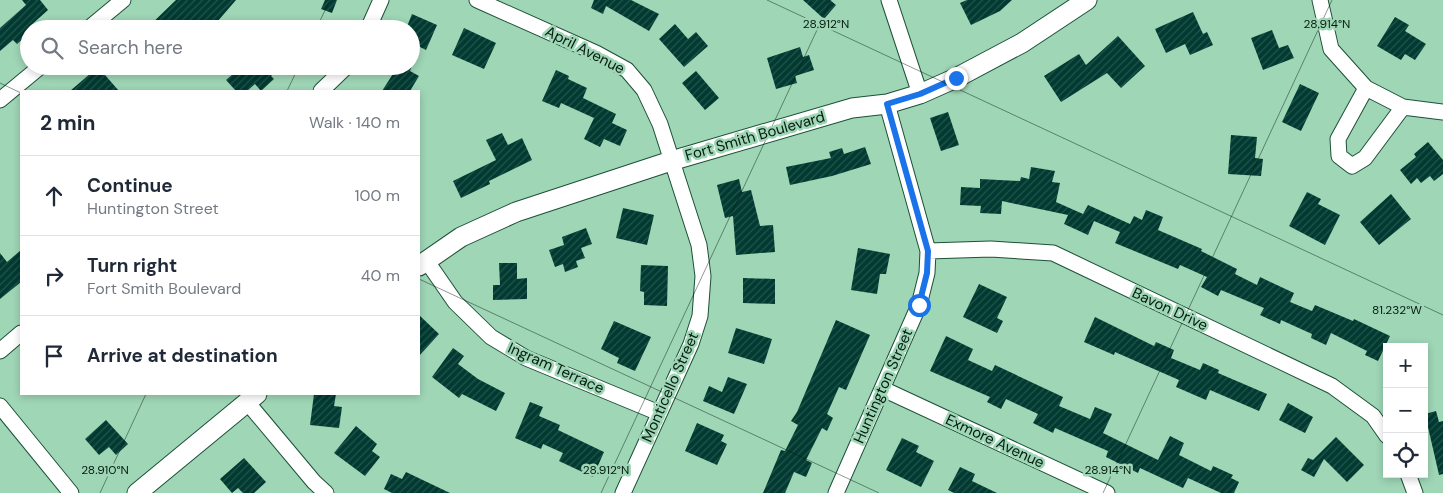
<!DOCTYPE html>
<html lang="en">
<head>
<meta charset="utf-8">
<style>
	:root { --surface:#fff; --page:#f2f2f3; --text:#1f2937; --muted:#747a83; --line:#e0e1e3 }
	body { margin:0; font-family:"DM Sans",sans-serif; background:var(--page); color:var(--text) }
	.controls { position:absolute; right:15px; bottom:15px; display:grid; overflow:hidden; border-radius:0px; box-shadow:0 2px 8px #0003 }
	.controls button { width:45px; height:45px; display:grid; place-items:center; padding:0; border:0; border-bottom:1px solid var(--line); background:var(--surface); color:var(--text); font:25px sans-serif }
	.stop { position:absolute; width:15px; height:15px; margin:-11px; border:4px solid #1a73e8; border-radius:50%; background:#fff }
	.stop.end { background:#1a73e8; border-color:#fff; box-shadow:0 1px 5px #0008 }
	.list { margin:0; padding:0; list-style:none }
	h2 { display:flex; justify-content:space-between; align-items:center; height:65px; margin:0; padding:0 20px; font-size:21px }
	h2 small { font-size:16px; font-weight:400; color:var(--muted) }
	.list li { display:grid; grid-template-columns:32px 1fr auto; gap:15px; align-items:center; box-sizing:border-box; height:80px; padding:0 20px; border-top:1px solid var(--line) }
	.list b { display:block; font-size:19px; white-space:nowrap }
	.list p { margin:0; font-size:16px; white-space:nowrap; color:var(--muted) }
	.list em { font-size:16px; font-style:normal; color:var(--muted) }
	.icon { flex:none; width:28px; height:28px; fill:none; stroke:currentColor; stroke-width:2; stroke-linecap:round; stroke-linejoin:round }
	.map { position:relative; flex:none; width:1443px; height:493px; overflow:hidden }
	.search { position:absolute; background:var(--surface); box-shadow:0 2px 8px #0003; left:20px; top:20px; width:400px; height:55px; display:flex; align-items:center; gap:12px; box-sizing:border-box; padding:0 18px; border-radius:28px; color:var(--muted); font-size:19px }
	.panel { position:absolute; background:var(--surface); box-shadow:0 2px 8px #0003; left:20px; top:90px; width:400px; height:305px; border-radius:0px }
	.map>svg:first-child { display:block }
	.building { fill:url(#building-hatch) }
	.lines { fill:none; stroke-linecap:round; stroke-linejoin:round }
	.minor-casing { stroke:#1c5037; stroke-width:17 }
	.tertiary-casing { stroke:#1c5037; stroke-width:21 }
	.minor { stroke:#fff; stroke-width:15 }
	.tertiary { stroke:#fff; stroke-width:19 }
	.route { stroke:#1a73e8; stroke-width:6 }
	.ticks { fill:none; stroke:#051b10; stroke-width:1; stroke-opacity:0.45 }
	.labels { text-anchor:middle; dominant-baseline:central; stroke-width:5; stroke-linejoin:round; paint-order:stroke }
	.street-label { font-size:15px; fill:#051b10; stroke:#9fd6b6 }
	.ticks-label { font-size:12px; text-anchor:middle; fill:#051b10; stroke:#9fd6b6; stroke-width:5; stroke-linejoin:round; paint-order:stroke }
</style>
</head>
<body>
<div class="map">
<svg width="1443" height="493" viewBox="0 0 1443 493">
	<defs>
		<pattern id="building-hatch" width="6" height="6" patternUnits="userSpaceOnUse" patternTransform="scale(1.25)"><rect width="6" height="6" fill="#003a31"/><path d="M-1 1l2-2M0 6l6-6M5 7l2-2" fill="none" stroke="#24544c"/></pattern>
	</defs>
	<rect width="100%" height="100%" fill="#9fd6b6"/>
	<!-- building -->
	<path class="building" d="M22 0H40L48 10 29 27 31 29H29V34L17 44 13 40 0 51V28L26 5Z
		M176 0H236L211 29H146Z
		M325 0H337L332 13 321 9Z
		M594 0H631L659 14 649 31 606 6 603 14 591 8Z
		M803 0H830L836 5 824 19Z
		M967 0H1012L1000 11 971 25 960 3Z
		M1193 12 1203 34 1207 32 1213 45 1190 55 1185 44 1166 53 1155 29Z
		M412 14 437 25 426 50 420 47 410 71 419 76 410 91H382L398 66H411V29H406Z
		M1395 17 1409 25 1405 31 1426 44 1415 60 1405 54 1401 60 1377 46Z
		M675 24 688 39 696 32 708 46 684 67 659 39Z
		M464 28 496 43 484 69 452 55Z
		M1272 30 1279 48 1288 45 1294 58 1263 70 1251 38Z
		M1118 36 1145 66 1121 88 1107 73 1061 102 1044 76 1079 54 1086 65Z
		M800 47 803 57 809 55 814 70 795 76 797 83 776 89 767 58Z
		M242 66H281L271 76 274 79 261 91 255 84 247 91H236L226 80Z
		M98 67 119 91H70Z
		M556 70 569 76 568 79 587 88 583 98 616 114 612 123 627 130 620 146 604 139 600 147 584 139 594 118 561 103 559 108 542 101Z
		M696 71 719 98 705 110 682 83Z
		M1300 84 1319 93 1301 131 1282 122Z
		M948 112 959 145 941 151 930 118Z
		M502 133 508 145 522 138 532 160 489 181 490 184 461 198 453 181 496 160 486 140Z
		M1231 135 1257 137 1255 158 1263 159 1261 176 1228 174Z
		M1428 142 1443 160V174L1434 181 1430 176 1421 183 1417 178 1411 184 1400 170 1416 157 1414 154Z
		M865 147 871 164 832 176 790 185 786 167 831 158 829 152 842 148 844 154Z
		M1031 167 1055 171 1052 182 1060 183 1056 202 1083 214 1088 205 1130 224 1134 216 1142 220 1146 210 1163 217 1158 230 1202 249 1201 251 1237 269 1235 274 1257 285 1260 277 1294 293 1290 302 1312 311 1315 305 1353 321 1354 319 1390 336 1378 361 1365 355 1367 351 1331 333 1326 345 1311 338 1312 334 1281 320 1280 324 1260 315 1264 308 1221 290 1218 296 1201 287 1207 277 1180 265 1178 269 1115 243 1120 232 1094 221 1088 235 1064 224 1068 215 1002 201 1001 214 980 213 981 206 960 205 961 187 980 188V179L1020 181 1021 177 1029 179Z
		M739 179 742 192 751 190 760 226 773 225 775 252 736 255 733 216 725 218 717 185Z
		M1307 192 1321 199 1318 204 1340 215 1325 245 1289 226Z
		M1391 194 1411 219 1379 245 1360 222Z
		M623 208 654 215 647 245 616 238Z
		M586 228 592 244 581 248 585 258 576 261 578 267 565 272 563 264 555 267 549 250 564 245 562 237Z
		M858 248 890 254 886 274H880L877 294 851 290Z
		M21 250V282L0 299V253L7 262Z
		M499 263H517V279L527 278V299L493 300V285H500Z
		M641 265 668 266 667 306 644 305V292L640 291Z
		M743 278 775 279V304L743 303Z
		M979 284 1007 297 997 318 1003 321 997 333 963 317Z
		M419 315 439 334 419 356Z
		M1095 317 1154 346 1156 342 1174 350 1171 358 1200 370 1203 363 1219 370 1218 373 1267 394 1259 411 1210 390 1206 400 1176 387 1179 380 1115 352 1114 355 1084 342Z
		M836 320 870 335 846 390 839 387 827 414 833 418 827 431 822 428 806 460 812 463 806 477 794 472 785 493H763L781 450 785 451 798 425 791 421 797 412Z
		M614 321 651 337 635 371 617 363 619 358 601 349Z
		M736 328 772 339 764 364 728 353Z
		M946 336 973 349 968 360 992 371 995 365 1063 397 1059 406 1090 419 1095 407 1112 414 1103 433 1158 460 1170 436 1184 443 1179 455 1211 471 1213 466 1233 475 1231 478 1239 482 1234 493H1221L1188 478 1183 488 1140 468 1138 473 1106 457 1108 451 1055 428 1053 433 1033 423 1038 414 1006 399 1001 409 987 402 990 397 930 371Z
		M453 348 464 356 458 364 478 379 505 393 496 411 462 394 459 398 432 377Z
		M728 377 747 384 734 414 703 401 709 386 722 392Z
		M314 394H336L334 406 342 407 339 428 310 425Z
		M530 402 543 407 539 416 560 425 558 430 604 452 593 477 559 461 563 453 543 444 541 449 515 438Z
		M1288 403 1313 417 1305 433 1279 420Z
		M1436 411 1439 422 1443 421V474L1439 475 1425 414Z
		M106 420 128 444 116 455 109 447 99 455 85 439Z
		M697 423 724 435 721 441 727 444 717 465 685 451Z
		M356 426 377 444 372 451 380 457 365 476 334 453Z
		M1336 437 1364 465 1347 482 1324 459 1314 477 1301 470 1308 458 1313 460Z
		M902 438 919 446 916 452 934 461 921 487 886 470Z
		M244 458 266 482 254 493H243L238 488 232 493 220 479Z
		M960 467 975 474 972 481 997 493H954L948 490Z
		M406 472 450 493H392L384 489 391 474 402 479Z"/>
	<g class="lines">
		<defs>
			<path id="minor" d="M477 0 596 53 627 70 644 90 660 124 699 245 703 276 700 316 691 344 623 493
				M889 0 920 94
				M1320 0 1331 49 1366 88 1403 107 1443 112
				M88 29 123 0
				M368 29 381 0
				M1366 88 1338 139 1339 156 1352 166 1365 158 1403 107
				M321 91 347 66
				M0 100 41 66
				M928 251 991 249 1053 253 1332 386 1373 416 1387 436
				M426 260 455 302 491 337 526 358 659 413
				M0 351 21 333
				M883 389 1107 493
				M247 402 314 482 326 493
				M0 406 71 493
				M1408 474 1415 493
				M836 493 919 305 927 273 928 251 887 104"/>
			<path id="tertiary" d="M419 266 461 237 516 212 671 161 852 108 887 104 920 94 956 78 1022 43 1087 0
				M137 493 257 394"/>
		</defs>
		<!-- minor casing -->
		<use href="#minor" class="minor-casing"/>
		<!-- tertiary casing -->
		<use href="#tertiary" class="tertiary-casing"/>
		<!-- minor -->
		<use href="#minor" class="minor"/>
		<!-- tertiary -->
		<use href="#tertiary" class="tertiary"/>
	</g>
	<g class="lines">
		<!-- route -->
		<path class="route" d="M919 305 927 273 928 251 887 104 920 94 956 78"/>
	</g>
	<!-- ticks -->
	<path class="ticks" d="M767 0 1443 315M316 29 330 0M0 83 21 93M287 91 299 66M419 279 879 493M100 493 146 394M601 493 831 0M1103 493 1332 0"/>
	<g class="labels">
		<!-- street labels -->
		<g class="street-label">
			<text transform="translate(585 50) rotate(27)">April Avenue</text>
			<text transform="translate(755 136) rotate(-16)">Fort Smith Boulevard</text>
			<text transform="translate(1170 309) rotate(25)">Bavon Drive</text>
			<text transform="translate(556 368) rotate(24)">Ingram Terrace</text>
			<text transform="translate(883 386) rotate(-66)">Huntington Street</text>
			<text transform="translate(670 387) rotate(-66)">Monticello Street</text>
			<text transform="translate(995 441) rotate(25)">Exmore Avenue</text>
		</g>
	</g>
	<g class="ticks-label">
		<text x="826" y="28">28.912°N</text>
		<text x="1327" y="28">28.914°N</text>
		<text x="1397" y="314">81.232°W</text>
		<text x="105" y="474">28.910°N</text>
		<text x="606" y="474">28.912°N</text>
		<text x="1108" y="474">28.914°N</text>
	</g>
</svg>
<div class="controls">
<button>+</button>
<button>−</button>
<button><svg class="icon" aria-label="locate" viewBox="0 0 24 24"><circle cx="12" cy="12" r="6"/><path d="M12 2v4M12 18v4M2 12h4M18 12h4"/></svg></button>
</div>
<div class="stop" style="left:919px;top:305px"></div>
<div class="stop end" style="left:956px;top:78px"></div>
<div class="search"><svg class="icon" aria-label="search" viewBox="0 0 24 24"><circle cx="10" cy="10" r="6"/><path d="M15 15l6 6"/></svg>Search here</div>
<section class="panel">
<h2>2 min<small>Walk · 140 m</small></h2>
<ul class="list">
<li><svg class="icon" aria-label="ahead" viewBox="0 0 24 24"><path d="M12 20V5M6 11l6-6 6 6"/></svg><div><b>Continue</b><p>Huntington Street</p></div><em>100 m</em></li>
<li><svg class="icon" aria-label="right" viewBox="0 0 24 24"><path d="M7 20v-9h11M14 6l5 5-5 5"/></svg><div><b>Turn right</b><p>Fort Smith Boulevard</p></div><em>40 m</em></li>
<li><svg class="icon" aria-label="arrive" viewBox="0 0 24 24"><path d="M6 21V4h12l-3 4 3 4H6"/></svg><div><b>Arrive at destination</b></div></li>
</ul>
</section>
</div>
</body>
</html>
